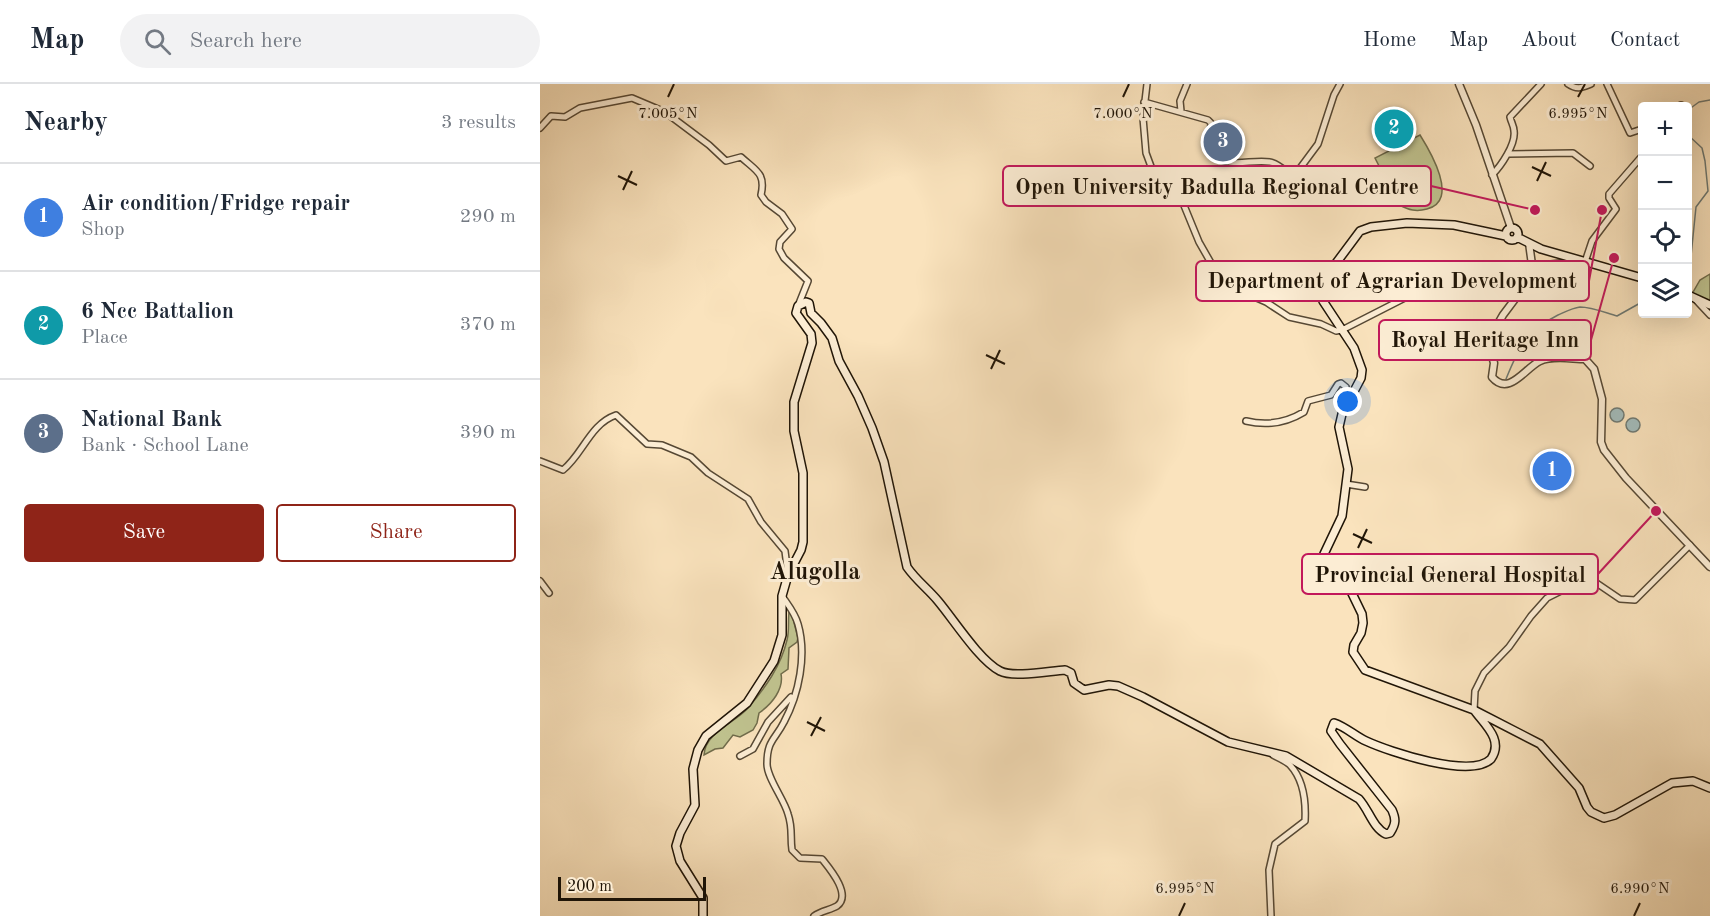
<!DOCTYPE html>
<html lang="en">
<head>
<meta charset="utf-8">
<style>
	:root { --surface:#fff; --page:#f2f2f3; --text:#1f2937; --muted:#747a83; --line:#e0e1e3; --accent:#8f2418 }
	body { margin:0; font-family:"Old Standard TT",serif; background:var(--page); color:var(--text) }
	.controls { position:absolute; right:18px; top:18px; display:grid; overflow:hidden; border-radius:6px; box-shadow:0 6px 24px #0002 }
	.controls button { width:54px; height:54px; display:grid; place-items:center; padding:0; border:0; border-bottom:2px solid var(--line); background:var(--surface); color:var(--text); font:30px sans-serif }
	.scale { position:absolute; left:18px; bottom:15px; width:148px; box-sizing:border-box; padding-left:6px; border:3px solid #201507; border-top:0; font-size:16px; line-height:21px; white-space:nowrap; color:#201507; -webkit-text-stroke:4px #fcedd4; paint-order:stroke }
	.you { position:absolute; left:808px; top:318px; width:21px; height:21px; margin:-15px; border:4px solid #fff; border-radius:50%; background:#1a73e8; box-shadow:0 0 0 9px #1a73e833 }
	.badge { display:grid; place-items:center; width:39px; height:39px; border-radius:50%; background:var(--accent); color:#fff; font-size:20px; font-weight:700 }
	.pin { position:absolute; translate:-50% -50%; border:3px solid #fff; box-shadow:0 2px 6px #0006 }
	.list { margin:0; padding:0; list-style:none }
	h2 { display:flex; justify-content:space-between; align-items:center; height:78px; margin:0; padding:0 24px; font-size:26px }
	h2 small { font-size:20px; font-weight:400; color:var(--muted) }
	.list li { display:grid; grid-template-columns:39px 1fr auto; gap:18px; align-items:center; box-sizing:border-box; height:108px; padding:0 24px; border-top:2px solid var(--line) }
	.list b { display:block; font-size:22px; white-space:nowrap }
	.list p { margin:0; font-size:20px; white-space:nowrap; color:var(--muted) }
	.list em { font-size:20px; font-style:normal; color:var(--muted) }
	.actions { display:flex; gap:12px; padding:18px 24px }
	.actions a { flex:1; padding:14px 0; border:2px solid var(--accent); border-radius:6px; text-align:center; font-size:21px; color:var(--accent) }
	.actions .main { background:var(--accent); color:#fff }
	.icon { flex:none; width:33px; height:33px; fill:none; stroke:currentColor; stroke-width:2; stroke-linecap:round; stroke-linejoin:round }
	.map { position:relative; flex:none; width:1170px; height:832px; overflow:hidden }
	header { display:flex; align-items:center; gap:36px; box-sizing:border-box; height:84px; padding:0 30px; background:var(--surface); border-bottom:2px solid var(--line) }
	header strong { font-size:28px }
	nav { display:flex; gap:33px; margin-inline-start:auto; font-size:21px }
	.search { width:420px; height:54px; background:var(--page); display:flex; align-items:center; gap:15px; box-sizing:border-box; padding:0 21px; border-radius:33px; color:var(--muted); font-size:22px }
	main { display:flex }
	aside { flex:1; background:var(--surface) }
	.map>svg:first-child { display:block }
	.green { fill:#c0c38f; stroke:#706c4b; stroke-width:1.5 }
	.water { fill:#a2bbbb; stroke:#6e7973; stroke-width:1.5 }
	.lines { fill:none; stroke-linecap:round; stroke-linejoin:round }
	.stream { stroke:#6e7973; stroke-width:1.5 }
	.minor-casing { stroke:#564834; stroke-width:8 }
	.tertiary-casing { stroke:#564834; stroke-width:9 }
	.secondary-casing { stroke:#201507; stroke-width:10 }
	.minor { stroke:#fcedd4; stroke-width:5 }
	.tertiary { stroke:#fcedd4; stroke-width:6 }
	.secondary { stroke:#fcedd4; stroke-width:7 }
	.ticks { fill:none; stroke:#201507; stroke-width:2 }
	.labels { text-anchor:middle; dominant-baseline:central; stroke-width:6; stroke-linejoin:round; paint-order:stroke }
	.quarter-label { font-size:24px; font-weight:bold; fill:#201507; stroke:#fcedd4 }
	.ticks-label { font-size:15px; text-anchor:middle; fill:#201507; stroke:#fcedd4; stroke-width:6; stroke-linejoin:round; paint-order:stroke }
	.leader { fill:none; stroke:#c2185b; stroke-width:2 }
	.callout-dot { fill:#c2185b; stroke:#fcedd4; stroke-width:2 }
	.callout { fill:#fcedd4; stroke:#c2185b; stroke-width:2 }
	.callout-label { font-size:22px; text-anchor:middle; font-weight:bold; fill:#201507 }
</style>
</head>
<body>
<header>
<strong>Map</strong>
<div class="search"><svg class="icon" aria-label="search" viewBox="0 0 24 24"><circle cx="10" cy="10" r="6"/><path d="M15 15l6 6"/></svg>Search here</div>
<nav><a>Home</a><a>Map</a><a>About</a><a>Contact</a></nav>
</header>
<main>
<aside>
<h2>Nearby<small>3 results</small></h2>
<ul class="list">
<li><span class="badge" style="background:#3f7fe0">1</span><div><b>Air condition/Fridge repair</b><p>Shop</p></div><em>290 m</em></li>
<li><span class="badge" style="background:#0f9aa8">2</span><div><b>6 Ncc Battalion</b><p>Place</p></div><em>370 m</em></li>
<li><span class="badge" style="background:#5c6f8a">3</span><div><b>National Bank</b><p>Bank · School Lane</p></div><em>390 m</em></li>
</ul>
<div class="actions"><a class="main">Save</a><a>Share</a></div>
</aside>
<div class="map">
<svg width="1170" height="832" viewBox="0 0 1170 832">
	<rect width="100%" height="100%" fill="#fae3bd"/>
	<filter id="stains"><feTurbulence type="fractalNoise" baseFrequency=".00333" numOctaves="4"/><feColorMatrix values="0 0 0 0 .2 0 0 0 0 .09 0 0 0 0 .02 0 0 0 .5 -.17"/></filter>
	<radialGradient id="worn" r=".72"><stop offset=".6" stop-color="#630" stop-opacity="0"/><stop offset="1" stop-color="#630" stop-opacity=".3"/></radialGradient>
	<!-- green -->
	<path class="green" d="M880 51C890 67 920 117 887 125 876 128 869 126 859 121L835 74Z
		M1170 190V218L1152 210 1160 196Z
		M250 523 258 554 257 558 249 564 248 585 241 590C244 605 232 620 219 629L217 639 213 646 200 653 193 651 183 664 175 665 164 671C165 648 195 639 208 624 225 604 241 582 247 556 250 545 247 533 250 523Z"/>
	<!-- water -->
	<path class="water" d="M1070 331a7 7 0 1 1 14 0a7 7 0 1 1-14 0Z
		M1086 341a7 7 0 1 1 14 0a7 7 0 1 1-14 0Z"/>
	<g class="lines">
		<!-- stream -->
		<path class="stream" d="M1148 26 1159 18 1170 16
			M1148 51 1162 64 1165 77 1168 107 1156 123 1151 172 1148 180
			M966 295C979 263 986 247 1018 231 1025 228 1032 224 1040 223 1052 223 1066 229 1077 232L1102 218"/>
		<defs>
			<path id="minor" d="M607 0 603 34 606 69 616 96 643 119 659 158 671 179 674 189 694 204 726 218 749 233 781 240 796 247 802 246 902 195 913 197 992 182 1039 177
				M1028 0C1037 6 1041 4 1051 0
				M1067 0 1090 49 1102 45
				M604 18 668 36 671 39 670 52 673 71C690 85 710 75 730 78 738 79 746 89 755 91L778 60 794 11 800 0
				M1141 22V21
				M641 27 640 17 647 0
				M0 44 11 32 25 33 40 24 92 14 125 28 169 61 186 77 201 73C216 87 226 89 221 111L226 118 242 130 252 145 240 158 239 165 244 174 268 197 258 222
				M968 70 1033 69 1050 82
				M952 91C961 82 976 60 974 47 974 42 971 38 970 33L1001 0
				M1045 178 1052 157 1076 125 1069 114V110L1102 72
				M1155 215 1170 231
				M706 337C727 342 746 339 764 328L768 317 791 311 798 300 801 299 806 303 803 311 808 317
				M0 377 23 386C43 370 50 340 76 331L107 360 122 361 151 373 168 389 208 415 221 438 245 467 248 491
				M806 400 825 403
				M0 497 9 509
				M242 512C248 521 255 529 258 540 267 571 259 610 244 638 235 656 227 656 227 680 227 694 244 715 248 730 253 745 250 752 252 766L260 774 282 775C290 785 312 811 297 822 290 826 281 827 274 832
				M934 626 935 607 944 589 969 563 991 532 1007 514 1043 496 1055 498 1080 515 1095 516 1150 461
				M200 672 213 665 228 638 251 613
				M731 832 729 786 735 760 765 737C766 718 763 695 750 681 746 677 738 674 733 671"/>
			<path id="tertiary" d="M919 0 936 41 971 144
				M989 159 993 188 987 199 963 231 951 252 949 261 954 279 952 293C969 313 985 284 1000 277 1012 271 1032 275 1045 275L1054 285 1062 315 1061 358 1064 366 1086 394 1170 483"/>
			<path id="secondary" d="M966 150a6 6 0 1 1 12 0a6 6 0 1 1-12 0Z
				M966 152 914 141 867 139 831 143 820 147 782 198 783 217 814 264 822 286 821 294 802 330 799 343 808 385 802 432 784 470 787 480 807 499 822 530 823 539 821 549 814 561 813 568 825 586 934 626 1000 660 1039 704 1047 723 1051 728 1064 734 1075 731 1132 699 1153 697 1170 704
				M977 153 1001 165 1102 194
				M1148 211 1170 221
				M163 832V814L140 777 136 762 140 749 155 721 153 685 158 666 166 652 207 619 234 577 242 551V512L248 491 261 466 263 458V389L254 347V318L272 259 271 250 256 229 258 222 266 218 269 219 271 229 281 239 292 254 299 277 318 312 332 344 344 378 367 483C376 496 388 505 398 517 414 536 439 576 460 587 474 594 509 587 525 586L531 589 534 599 544 606 569 601 578 602 603 613 688 658 746 672 819 715C829 726 833 744 846 750L850 749C856 740 856 735 852 726L800 660 791 647 794 639C806 643 815 652 826 657 850 668 931 695 951 675 964 656 945 641 934 626"/>
		</defs>
		<!-- minor casing -->
		<use href="#minor" class="minor-casing"/>
		<!-- tertiary casing -->
		<use href="#tertiary" class="tertiary-casing"/>
		<!-- secondary casing -->
		<use href="#secondary" class="secondary-casing"/>
		<!-- minor -->
		<use href="#minor" class="minor"/>
		<!-- tertiary -->
		<use href="#tertiary" class="tertiary"/>
		<!-- secondary -->
		<use href="#secondary" class="secondary"/>
	</g>
	<!-- ticks -->
	<path class="ticks" d="M128 13 134 0M583 13 589 0M1038 13 1045 0M992 83 1011 92M78 92 97 101M997 97 1006 78M83 106 92 87M446 271 465 280M451 285 460 266M813 450 832 459M818 464 827 445M267 638 285 647M271 652 281 633M639 832 645 819M1094 832 1100 819"/>
	<g class="labels">
		<!-- quarter labels -->
		<g class="quarter-label">
			<text x="275" y="489">Alugolla</text>
		</g>
	</g>
	<g class="ticks-label">
		<text x="128" y="34">7.005°N</text>
		<text x="583" y="34">7.000°N</text>
		<text x="1038" y="34">6.995°N</text>
		<text x="645" y="809">6.995°N</text>
		<text x="1100" y="809">6.990°N</text>
	</g>
	<!-- callouts -->
	<path class="leader" d="M995 126L891 102M1062 126L1049 197M1074 174L1051 256M1116 427L1058 490"/>
	<g class="callout-dot">
		<circle cx="995" cy="126" r="6"/>
		<circle cx="1062" cy="126" r="6"/>
		<circle cx="1074" cy="174" r="6"/>
		<circle cx="1116" cy="427" r="6"/>
	</g>
	<g class="callout">
		<rect x="463" y="82" width="428" height="40" rx="6"/>
		<rect x="656" y="177" width="393" height="40" rx="6"/>
		<rect x="839" y="236" width="212" height="40" rx="6"/>
		<rect x="762" y="470" width="296" height="40" rx="6"/>
	</g>
	<g class="callout-label">
		<text x="677" y="110">Open University Badulla Regional Centre</text>
		<text x="852" y="204">Department of Agrarian Development</text>
		<text x="945" y="263">Royal Heritage Inn</text>
		<text x="910" y="498">Provincial General Hospital</text>
	</g>
	<rect width="100%" height="100%" filter="url(#stains)"/>
	<rect width="100%" height="100%" fill="url(#worn)"/>
</svg>
<div class="controls">
<button>+</button>
<button>−</button>
<button><svg class="icon" aria-label="locate" viewBox="0 0 24 24"><circle cx="12" cy="12" r="6"/><path d="M12 2v4M12 18v4M2 12h4M18 12h4"/></svg></button>
<button><svg class="icon" aria-label="layers" viewBox="0 0 24 24"><path d="M12 4l9 5-9 5-9-5zM3 14l9 5 9-5"/></svg></button>
</div>
<div class="scale">200 m</div>
<div class="you"></div>
<div class="pin badge" style="left:1012px;top:387px;background:#3f7fe0">1</div>
<div class="pin badge" style="left:854px;top:45px;background:#0f9aa8">2</div>
<div class="pin badge" style="left:683px;top:58px;background:#5c6f8a">3</div>
</div>
</main>
</body>
</html>
